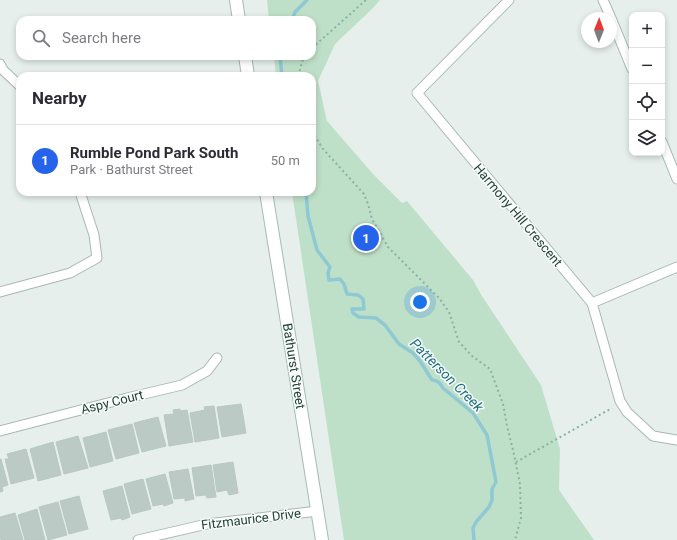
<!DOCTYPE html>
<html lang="en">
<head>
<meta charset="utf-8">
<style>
	:root { --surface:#fff; --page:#f7f7f7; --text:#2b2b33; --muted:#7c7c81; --line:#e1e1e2; --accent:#2563eb }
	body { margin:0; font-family:Roboto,sans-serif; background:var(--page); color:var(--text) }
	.controls { position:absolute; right:12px; top:12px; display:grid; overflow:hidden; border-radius:8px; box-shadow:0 2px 6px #0003 }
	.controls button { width:36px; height:36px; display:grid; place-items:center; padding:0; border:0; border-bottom:1px solid var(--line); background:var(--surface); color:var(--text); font:20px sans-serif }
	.compass { position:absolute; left:581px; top:12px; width:36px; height:36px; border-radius:50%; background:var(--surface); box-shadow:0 2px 6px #0003; rotate:1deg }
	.you { position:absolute; left:420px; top:302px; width:14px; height:14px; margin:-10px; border:3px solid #fff; border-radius:50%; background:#1a73e8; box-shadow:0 0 0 6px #1a73e833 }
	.badge { display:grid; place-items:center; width:26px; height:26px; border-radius:50%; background:var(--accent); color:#fff; font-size:13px; font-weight:700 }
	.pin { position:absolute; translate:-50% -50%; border:2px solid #fff; box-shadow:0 1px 4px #0006 }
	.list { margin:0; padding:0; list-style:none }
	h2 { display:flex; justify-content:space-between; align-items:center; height:52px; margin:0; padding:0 16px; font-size:17px }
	h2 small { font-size:13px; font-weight:400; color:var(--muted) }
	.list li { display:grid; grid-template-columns:26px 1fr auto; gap:12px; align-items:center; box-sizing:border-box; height:72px; padding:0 16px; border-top:1px solid var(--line) }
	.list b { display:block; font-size:15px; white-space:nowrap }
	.list p { margin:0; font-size:13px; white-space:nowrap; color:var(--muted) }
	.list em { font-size:13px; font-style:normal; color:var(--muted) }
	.icon { flex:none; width:22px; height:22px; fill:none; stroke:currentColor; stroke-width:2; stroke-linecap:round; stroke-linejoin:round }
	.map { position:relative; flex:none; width:677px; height:540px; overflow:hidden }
	.search { position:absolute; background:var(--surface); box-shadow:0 2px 6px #0003; left:16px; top:16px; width:300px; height:44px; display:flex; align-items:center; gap:10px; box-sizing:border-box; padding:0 14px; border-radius:12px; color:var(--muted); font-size:15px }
	.panel { position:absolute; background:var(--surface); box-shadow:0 2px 6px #0003; left:16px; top:72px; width:300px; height:124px; border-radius:12px }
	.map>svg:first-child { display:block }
	.green { fill:#bfe0c8 }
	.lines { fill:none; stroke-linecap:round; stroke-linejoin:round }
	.stream { stroke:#8ec9d4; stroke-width:3.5 }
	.building { fill:#bbcac4; stroke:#b8c9c2 }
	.minor-casing { stroke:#a8b8b2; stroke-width:11 }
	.secondary-casing { stroke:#a4bbb3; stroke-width:14 }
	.path { stroke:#86b3a5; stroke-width:2; stroke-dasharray:2 3; stroke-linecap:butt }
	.minor { stroke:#fff; stroke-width:9 }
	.secondary { stroke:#fff; stroke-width:12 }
	.labels { text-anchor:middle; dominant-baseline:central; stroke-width:3; stroke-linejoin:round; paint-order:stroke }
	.street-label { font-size:13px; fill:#24423a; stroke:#f7fbf9 }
	.water-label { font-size:14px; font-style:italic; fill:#1c6f80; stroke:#f7fbf9 }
</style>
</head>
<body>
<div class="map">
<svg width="677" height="540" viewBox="0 0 677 540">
	<rect width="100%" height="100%" fill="#e6efeb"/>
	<!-- green -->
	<path class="green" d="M267 0H380L373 8 335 44 318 81 327 121 373 174 402 203 407 201 473 280 482 296 541 385 560 449 559 490 594 540H344L292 192H312V76H276L274 56H312V20H269Z"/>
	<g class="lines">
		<!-- stream -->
		<path class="stream" d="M292 20 295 12 307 0
			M280 56 282 76
			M306 192 308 216 317 250 330 267 328 273 329 280 340 279 344 284 347 294 358 295 363 299 364 309H352L353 313 359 317 376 318 385 325 399 344 413 353 420 361 432 380C438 380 440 383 443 388L473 413 487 435 496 482 492 489V500L489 507 476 522 473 528 474 540"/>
	</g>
	<!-- building -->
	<path class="building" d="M241 404 246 433 222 437 217 407Z
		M214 406 219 438 195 442 190 413 205 410 204 407Z
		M180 409V411L187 410 193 442 169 446 164 415 174 414 173 410Z
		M158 417 166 446 142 452 134 423Z
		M132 424 139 453 116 459 108 430Z
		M106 432 113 461 90 467 83 438Z
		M78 436 88 468 64 474 56 442Z
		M53 442 61 475 38 481 30 449Z
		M26 449 34 478 11 484 5 459H9L7 454Z
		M0 459H1L8 485 2 487 3 491 0 492Z
		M233 462 238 493 229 495 227 490 217 492 213 465Z
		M211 465 216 497 207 498 206 495 196 496 192 468Z
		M188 469 194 499 185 501V498L174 499 169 472Z
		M165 474 173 503 164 506 163 504 153 506 146 479Z
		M143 479 151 509 132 514 124 484Z
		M122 486 130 517 122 520 121 518 111 520 103 491Z
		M79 496 88 529 69 534 60 501Z
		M58 502 67 535 48 540 39 507Z
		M37 509 45 540H25L18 515Z
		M15 513 23 540H1L0 534V517Z"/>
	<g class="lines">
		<defs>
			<path id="minor" d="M509 0 417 93 592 303 620 401 627 412 653 436 677 440
				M603 0 611 18
				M611 18 632 69
				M0 64 3 70 20 86
				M662 142 677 179
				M0 292 70 273 97 258 94 235 80 192
				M592 303 677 267
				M0 431 127 398 182 385 207 371 217 358
				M138 540 207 524 318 511"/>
			<path id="secondary" d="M236 0 239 20
				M245 56 248 76
				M266 192 322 540"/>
		</defs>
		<!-- minor casing -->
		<use href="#minor" class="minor-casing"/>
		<!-- secondary casing -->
		<use href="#secondary" class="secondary-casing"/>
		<!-- path -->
		<path class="path" d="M312 48 366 0
			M299 76V73L304 56
			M312 131 323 149 364 194 368 204 372 219 388 247 439 298 449 312 459 342 472 356 490 369 503 404 507 426 513 450 520 484 521 518 515 540
			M516 462 612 408"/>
		<!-- minor -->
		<use href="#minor" class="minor"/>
		<!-- secondary -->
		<use href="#secondary" class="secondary"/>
	</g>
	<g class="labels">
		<!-- street labels -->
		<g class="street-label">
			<text transform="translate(518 215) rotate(50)">Harmony Hill Crescent</text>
			<text transform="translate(294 366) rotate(81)">Bathurst Street</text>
			<text transform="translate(112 402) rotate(-14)">Aspy Court</text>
			<text transform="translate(251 519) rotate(-7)">Fitzmaurice Drive</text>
		</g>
		<!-- water labels -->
		<g class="water-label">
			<text transform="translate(447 375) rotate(45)">Patterson Creek</text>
		</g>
	</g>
</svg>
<div class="controls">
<button>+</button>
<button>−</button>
<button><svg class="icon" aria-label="locate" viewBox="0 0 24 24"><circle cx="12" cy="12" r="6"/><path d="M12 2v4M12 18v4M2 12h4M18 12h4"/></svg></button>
<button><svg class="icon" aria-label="layers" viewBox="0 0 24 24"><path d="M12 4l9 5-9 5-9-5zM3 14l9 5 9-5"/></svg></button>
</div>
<svg class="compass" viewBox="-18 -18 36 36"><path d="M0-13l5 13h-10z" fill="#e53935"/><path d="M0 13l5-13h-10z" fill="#7c7c81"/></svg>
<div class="you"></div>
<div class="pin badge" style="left:366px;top:238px">1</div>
<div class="search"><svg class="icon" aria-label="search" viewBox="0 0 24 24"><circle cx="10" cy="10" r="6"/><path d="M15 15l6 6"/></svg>Search here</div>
<section class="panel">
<h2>Nearby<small></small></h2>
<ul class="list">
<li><span class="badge">1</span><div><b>Rumble Pond Park South</b><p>Park · Bathurst Street</p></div><em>50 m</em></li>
</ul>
</section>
</div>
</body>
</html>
